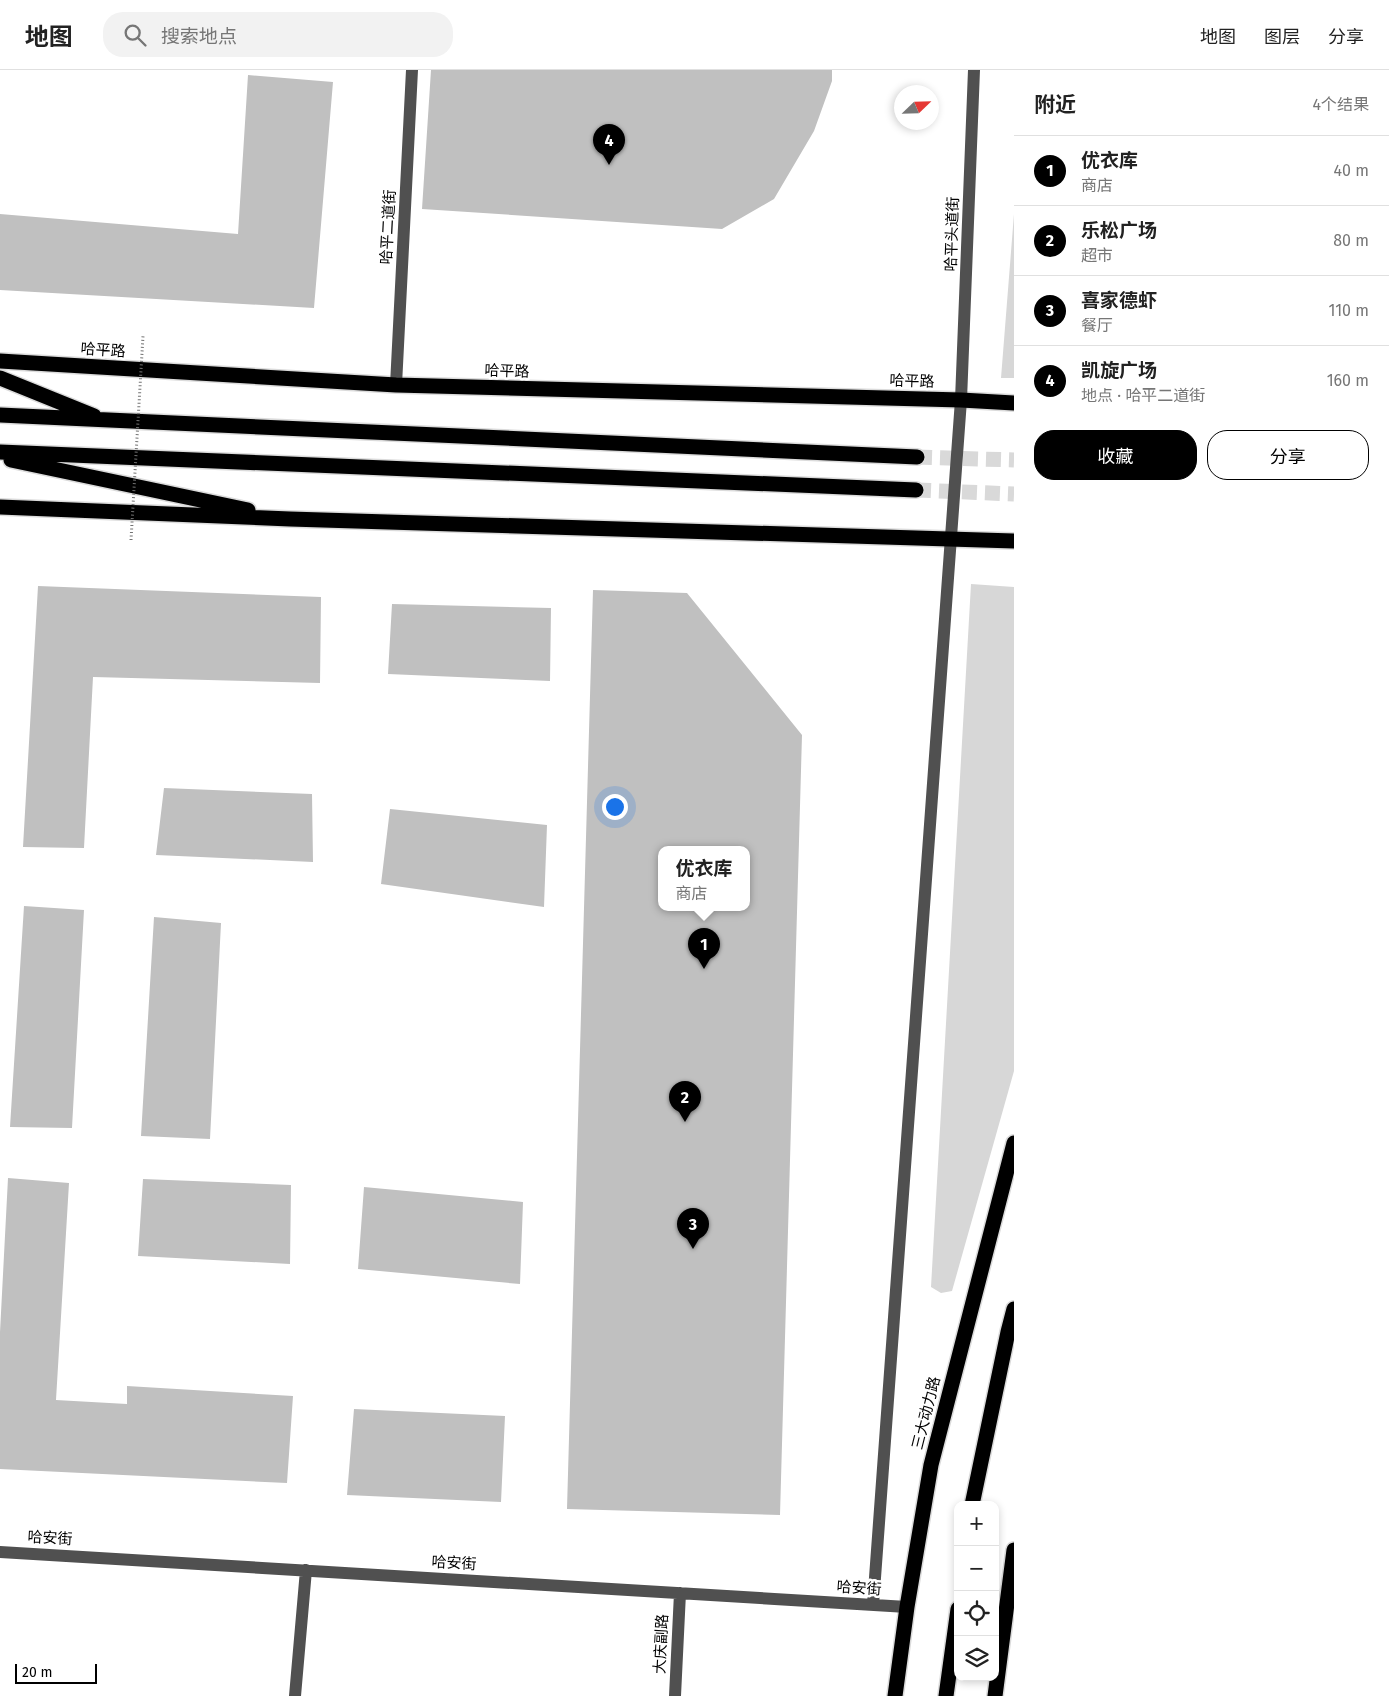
<!DOCTYPE html>
<html lang="zh">
<head>
<meta charset="utf-8">
<style>
	:root { --surface:#fff; --page:#f2f2f2; --text:#222; --muted:#767676; --line:#e0e0e0; --accent:#000 }
	body { margin:0; font-family:"Fira Sans","Noto Sans SC",sans-serif; background:var(--page); color:var(--text) }
	.controls { position:absolute; right:15px; bottom:15px; display:grid; overflow:hidden; border-radius:10px; box-shadow:0 2px 8px #0003 }
	.controls button { width:45px; height:45px; display:grid; place-items:center; padding:0; border:0; border-bottom:1px solid var(--line); background:var(--surface); color:var(--text); font:25px sans-serif }
	.compass { position:absolute; left:894px; top:15px; width:45px; height:45px; border-radius:50%; background:var(--surface); box-shadow:0 2px 8px #0003; rotate:67deg }
	.scale { position:absolute; left:15px; bottom:12px; width:82px; box-sizing:border-box; padding-left:5px; border:2px solid #000; border-top:0; font-size:14px; line-height:18px; white-space:nowrap; color:#000; -webkit-text-stroke:4px #fff; paint-order:stroke }
	.you { position:absolute; left:614px; top:736px; width:18px; height:18px; margin:-12px; border:4px solid #fff; border-radius:50%; background:#1a73e8; box-shadow:0 0 0 8px #1a73e833 }
	.badge { display:grid; place-items:center; width:32px; height:32px; border-radius:50%; background:var(--accent); color:#fff; font-size:16px; font-weight:700 }
	.pin { position:absolute; translate:-50% -41px; filter:drop-shadow(0 1px 2px #0008) }
	.pin::after { content:''; position:absolute; top:26px; width:18px; height:15px; background:inherit; clip-path:polygon(0 0,100% 0,50% 100%) }
	.popup { position:absolute; left:658px; top:776px; width:92px; height:65px; box-sizing:border-box; display:grid; place-content:center; border-radius:10px; background:var(--surface); filter:drop-shadow(0 1px 4px #0005); font-size:16px; white-space:nowrap; color:var(--muted) }
	.popup b { font-size:19px; color:var(--text) }
	.popup::after { content:''; position:absolute; left:50%; top:100%; margin-left:-10px; border:10px solid transparent; border-top-color:var(--surface) }
	.list { margin:0; padding:0; list-style:none }
	h2 { display:flex; justify-content:space-between; align-items:center; height:65px; margin:0; padding:0 20px; font-size:21px }
	h2 small { font-size:16px; font-weight:400; color:var(--muted) }
	.list li { display:grid; grid-template-columns:32px 1fr auto; gap:15px; align-items:center; box-sizing:border-box; height:70px; padding:0 20px; border-top:1px solid var(--line) }
	.list b { display:block; font-size:19px; white-space:nowrap }
	.list p { margin:0; font-size:16px; white-space:nowrap; color:var(--muted) }
	.list em { font-size:16px; font-style:normal; color:var(--muted) }
	.actions { display:flex; gap:10px; padding:15px 20px }
	.actions a { flex:1; padding:11px 0; border:1px solid var(--accent); border-radius:20px; text-align:center; font-size:18px; color:var(--accent) }
	.actions .main { background:var(--accent); color:#fff }
	.icon { flex:none; width:28px; height:28px; fill:none; stroke:currentColor; stroke-width:2; stroke-linecap:round; stroke-linejoin:round }
	.map { position:relative; flex:none; width:1014px; height:1626px; overflow:hidden }
	header { display:flex; align-items:center; gap:30px; box-sizing:border-box; height:70px; padding:0 25px; background:var(--surface); border-bottom:1px solid var(--line) }
	header strong { font-size:24px }
	nav { display:flex; gap:28px; margin-inline-start:auto; font-size:18px }
	.search { width:350px; height:45px; background:var(--page); display:flex; align-items:center; gap:12px; box-sizing:border-box; padding:0 18px; border-radius:20px; color:var(--muted); font-size:19px }
	main { display:flex }
	aside { flex:1; background:var(--surface) }
	.map>svg:first-child { display:block }
	.green { fill:#d7d7d7 }
	.building { fill:#c0c0c0; fill-rule:evenodd }
	.lines { fill:none; stroke-linecap:round; stroke-linejoin:round }
	.highway-tunnel { stroke:#d9d9d9; stroke-width:15; stroke-dasharray:15 8; stroke-linecap:butt }
	.highway-casing { stroke:#dbdbdb; stroke-width:18 }
	.minor { stroke:#505050; stroke-width:12 }
	.highway { stroke:#000; stroke-width:15 }
	.path-bridge { stroke:#727272; stroke-width:3; stroke-dasharray:1 2.5; stroke-linecap:butt }
	.labels { text-anchor:middle; dominant-baseline:central; stroke-width:5; stroke-linejoin:round; paint-order:stroke }
	.street-label { font-size:15px; fill:#000; stroke:#fff }
</style>
</head>
<body>
<header>
<strong>地图</strong>
<div class="search"><svg class="icon" aria-label="search" viewBox="0 0 24 24"><circle cx="10" cy="10" r="6"/><path d="M15 15l6 6"/></svg>搜索地点</div>
<nav><a>地图</a><a>图层</a><a>分享</a></nav>
</header>
<main>
<div class="map">
<svg width="1014" height="1626" viewBox="0 0 1014 1626">
	<rect width="100%" height="100%" fill="#fff"/>
	<!-- green -->
	<path class="green" d="M1014 144V308H1001Z
		M971 514 1014 517V1001L952 1221 941 1223 931 1217Z"/>
	<!-- building -->
	<path class="building" d="M431 0H832V11L814 61 774 129 722 159 422 139Z
		M248 5 333 12 314 238 0 220V144L238 164Z
		M38 516 321 527 320 613 93 607 84 778 23 777Z
		M593 520 687 523 802 665 780 1445 567 1439ZM662 780H746V838H662Z
		M392 534 551 538 550 611 388 604Z
		M164 718 312 724 313 792 156 785Z
		M390 739 547 755 544 837 381 814Z
		M24 836 84 840 72 1058 10 1057Z
		M154 847 221 853 210 1069 141 1066Z
		M8 1108 69 1113 56 1330 127 1334V1316L293 1326 287 1413 0 1399V1262Z
		M143 1109 291 1115 290 1194 138 1186Z
		M364 1117 523 1132 520 1214 358 1199Z
		M354 1339 505 1346 501 1432 347 1425Z"/>
	<g class="lines">
		<!-- highway-tunnel -->
		<path class="highway-tunnel" d="M917 387 1014 390
			M916 420 1014 424"/>
		<defs>
			<path id="highway" d="M0 291 396 315 961 330 1014 333
				M0 308 94 346
				M0 345 917 387
				M0 382 916 420
				M11 390 248 440
				M0 437 290 449 1014 471
				M972 1435 1008 1262 1014 1239
				M895 1626 907 1537 931 1395 1014 1073
				M946 1626 958 1539
				M995 1626 1014 1480"/>
		</defs>
		<!-- highway casing -->
		<use href="#highway" class="highway-casing"/>
		<!-- minor -->
		<path class="minor" d="M396 315 412 0
			M0 1482 907 1537
			M873 1535 961 330 974 0
			M295 1626 306 1500
			M675 1626 680 1523"/>
		<!-- highway -->
		<use href="#highway" class="highway"/>
		<!-- path-bridge -->
		<path class="path-bridge" d="M131 470 143 266"/>
	</g>
	<g class="labels">
		<!-- street labels -->
		<g class="street-label">
			<text transform="translate(388 157) rotate(-87)">哈平二道街</text>
			<text transform="translate(952 164) rotate(-88)">哈平头道街</text>
			<text transform="translate(103 280) rotate(4)">哈平路</text>
			<text transform="translate(507 301) rotate(2)">哈平路</text>
			<text transform="translate(912 311) rotate(2)">哈平路</text>
			<text transform="translate(926 1343) rotate(-76)">三大动力路</text>
			<text transform="translate(50 1468) rotate(3)">哈安街</text>
			<text transform="translate(454 1493) rotate(3)">哈安街</text>
			<text transform="translate(859 1518) rotate(4)">哈安街</text>
			<text transform="translate(661 1574) rotate(-87)">大庆副路</text>
		</g>
	</g>
</svg>
<div class="controls">
<button>+</button>
<button>−</button>
<button><svg class="icon" aria-label="locate" viewBox="0 0 24 24"><circle cx="12" cy="12" r="6"/><path d="M12 2v4M12 18v4M2 12h4M18 12h4"/></svg></button>
<button><svg class="icon" aria-label="layers" viewBox="0 0 24 24"><path d="M12 4l9 5-9 5-9-5zM3 14l9 5 9-5"/></svg></button>
</div>
<svg class="compass" viewBox="-18 -18 36 36"><path d="M0-13l5 13h-10z" fill="#e53935"/><path d="M0 13l5-13h-10z" fill="#767676"/></svg>
<div class="scale">20 m</div>
<div class="you"></div>
<div class="pin badge" style="left:704px;top:899px">1</div>
<div class="popup"><b>优衣库</b>商店</div>
<div class="pin badge" style="left:685px;top:1052px">2</div>
<div class="pin badge" style="left:693px;top:1179px">3</div>
<div class="pin badge" style="left:609px;top:95px">4</div>
</div>
<aside>
<h2>附近<small>4个结果</small></h2>
<ul class="list">
<li><span class="badge">1</span><div><b>优衣库</b><p>商店</p></div><em>40 m</em></li>
<li><span class="badge">2</span><div><b>乐松广场</b><p>超市</p></div><em>80 m</em></li>
<li><span class="badge">3</span><div><b>喜家德虾</b><p>餐厅</p></div><em>110 m</em></li>
<li><span class="badge">4</span><div><b>凯旋广场</b><p>地点 · 哈平二道街</p></div><em>160 m</em></li>
</ul>
<div class="actions"><a class="main">收藏</a><a>分享</a></div>
</aside>
</main>
</body>
</html>
